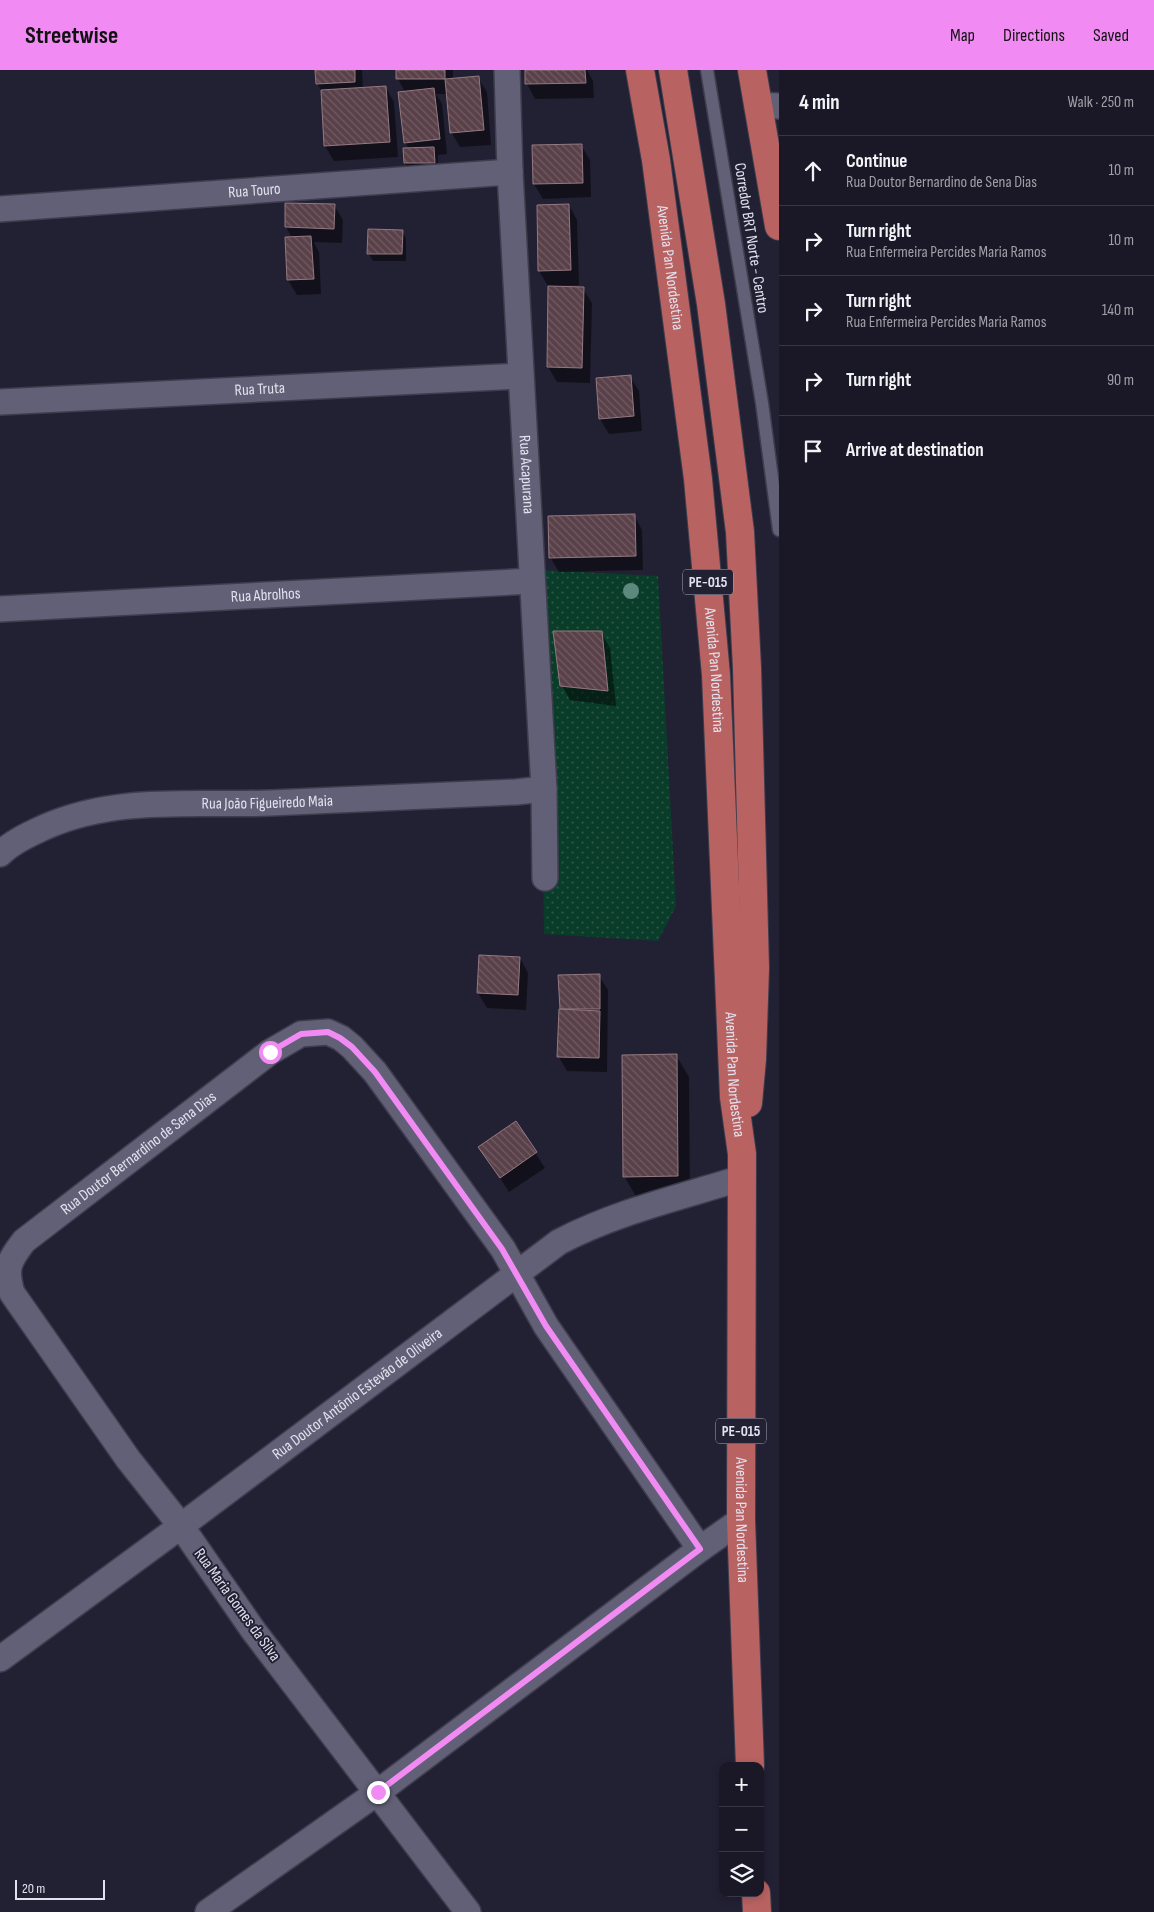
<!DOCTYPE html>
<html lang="en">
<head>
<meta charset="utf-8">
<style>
	:root { --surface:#1a1826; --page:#23212e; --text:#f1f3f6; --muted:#9fa0a7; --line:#383743; --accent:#f28af3 }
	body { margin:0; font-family:"Sofia Sans Condensed",sans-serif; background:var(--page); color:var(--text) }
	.controls { position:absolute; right:15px; bottom:15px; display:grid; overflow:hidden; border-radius:10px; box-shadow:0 2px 8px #0003 }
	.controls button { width:45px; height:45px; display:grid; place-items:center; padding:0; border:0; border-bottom:1px solid var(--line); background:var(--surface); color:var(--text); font:25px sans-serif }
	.scale { position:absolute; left:15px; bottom:12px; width:90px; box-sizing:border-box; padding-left:5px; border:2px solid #e2e1ef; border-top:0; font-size:14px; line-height:18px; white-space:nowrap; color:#e2e1ef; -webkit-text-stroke:4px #222033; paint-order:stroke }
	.stop { position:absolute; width:15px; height:15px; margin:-11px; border:4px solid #f28af3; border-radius:50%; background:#fff }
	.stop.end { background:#f28af3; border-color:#fff; box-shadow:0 1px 5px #0008 }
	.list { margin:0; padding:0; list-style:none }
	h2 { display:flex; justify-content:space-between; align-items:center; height:65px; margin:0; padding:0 20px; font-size:21px }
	h2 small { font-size:16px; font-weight:400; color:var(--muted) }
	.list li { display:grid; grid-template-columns:32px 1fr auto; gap:15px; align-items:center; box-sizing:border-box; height:70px; padding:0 20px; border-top:1px solid var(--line) }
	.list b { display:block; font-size:19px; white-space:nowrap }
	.list p { margin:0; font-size:16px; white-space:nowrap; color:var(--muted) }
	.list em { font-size:16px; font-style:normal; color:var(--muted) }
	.icon { flex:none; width:28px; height:28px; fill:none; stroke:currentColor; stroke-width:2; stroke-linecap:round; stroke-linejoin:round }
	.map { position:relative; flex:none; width:779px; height:1842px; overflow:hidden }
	header { display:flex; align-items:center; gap:30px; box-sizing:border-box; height:70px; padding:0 25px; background:var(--accent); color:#111 }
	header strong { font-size:24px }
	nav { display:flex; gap:28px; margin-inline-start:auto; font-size:18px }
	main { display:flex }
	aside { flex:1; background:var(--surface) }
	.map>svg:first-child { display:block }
	.grass { fill:url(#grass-dots) }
	.shadow { fill:#0007 }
	.building { fill:url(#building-back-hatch); stroke:#947981 }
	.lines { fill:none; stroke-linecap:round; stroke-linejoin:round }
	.service-casing { stroke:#3f3d4d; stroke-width:15 }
	.minor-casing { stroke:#3f3d4d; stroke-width:28 }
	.trunk-casing { stroke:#3f3d4d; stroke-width:30 }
	.service { stroke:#616076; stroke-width:12 }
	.minor { stroke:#616076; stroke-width:25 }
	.trunk { stroke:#b86362; stroke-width:28 }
	.tree { fill:#5c887d }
	.route { stroke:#f28af3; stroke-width:6 }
	.labels { text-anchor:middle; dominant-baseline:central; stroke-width:4; stroke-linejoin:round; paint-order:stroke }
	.shield { fill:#222033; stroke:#a8a7b7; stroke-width:1 }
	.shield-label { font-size:15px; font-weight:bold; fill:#e2e1ef }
	.street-label { font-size:16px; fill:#e2e1ef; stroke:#222033 }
</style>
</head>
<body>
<header>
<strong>Streetwise</strong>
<nav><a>Map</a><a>Directions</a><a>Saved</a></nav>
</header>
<main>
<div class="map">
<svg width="779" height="1842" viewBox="0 0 779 1842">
	<defs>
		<pattern id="grass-dots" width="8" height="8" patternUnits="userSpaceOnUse" patternTransform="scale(1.25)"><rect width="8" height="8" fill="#0a3c2a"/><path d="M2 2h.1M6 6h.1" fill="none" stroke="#2d5849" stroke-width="1.8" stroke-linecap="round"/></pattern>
		<pattern id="building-back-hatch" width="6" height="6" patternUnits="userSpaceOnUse" patternTransform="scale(1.25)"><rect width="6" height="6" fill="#5a4149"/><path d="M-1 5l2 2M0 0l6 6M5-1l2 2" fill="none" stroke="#715c64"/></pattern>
	</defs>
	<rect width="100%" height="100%" fill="#222033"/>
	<!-- grass -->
	<path class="grass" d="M540 500 658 506 676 836 658 871 544 864Z"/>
	<!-- shadow -->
	<path class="shadow" d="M316 0H362L363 19 386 18 394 32 398 87 334 91 325 76 322 22 317 13Z
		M398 0H453V10L478 8 487 22 491 75 460 77 451 62 448 24H436L442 34 447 84 438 85V100H409L405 93 409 79 405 72V22L398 9Z
		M526 0H587L593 11 594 28 535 29 527 14Z
		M581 75 590 90 591 127 543 129 534 114Z
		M334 135 343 150 342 173 314 172 319 182 321 224 297 225 288 210 292 168 286 157Z
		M569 135 577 150 579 215 555 216V218L583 219 592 233 590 313 557 312 548 297 550 216H548L539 201 538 136Z
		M402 161 406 168V191H373L369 184Z
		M630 307 639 321 642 361 609 364 600 349 597 309Z
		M634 445 642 460 643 500 559 502 550 487Z
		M601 563 610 578 616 636 570 630 562 615Z
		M520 888 528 903 526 940 487 938 478 923Z
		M599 906 608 920 607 1002 567 1001 559 987 562 941 560 907Z
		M676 985 689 1007 690 1128H637L624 1106Z
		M516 1053 545 1098 509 1122 480 1077Z"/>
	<!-- building -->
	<path class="building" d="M315 0H355V12L316 14Z
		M396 0H445V9H396Z
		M525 0H585L586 13 525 14Z
		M479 6 484 60 450 63 445 9Z
		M386 16 390 72 324 76 321 20Z
		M434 18 440 69 404 73 398 22Z
		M582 74 583 113 533 114 532 75Z
		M434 77 435 93H404L403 78Z
		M285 133 335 134 334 159 285 157Z
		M569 134 571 200 538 201 537 135Z
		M368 159 403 160 402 184H367Z
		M311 166 314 209 287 210 285 167Z
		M548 216 584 217 582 298 547 297Z
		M631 305 634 346 599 349 596 308Z
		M635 444 636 486 549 488 548 446Z
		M553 561H602L608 621 560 616Z
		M479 885 520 887 518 925 477 923Z
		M600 904V939H560L558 905Z
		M559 939 600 941 599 988 557 987Z
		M677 984 678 1106 623 1107 622 985Z
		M516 1051 537 1082 500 1108 478 1077Z"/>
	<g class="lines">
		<defs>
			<path id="service" d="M707 0 762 333 779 460"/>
			<g id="minor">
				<path id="s1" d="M507 0 510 102 544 719 545 808"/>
				<path d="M757 35 779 36"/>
				<path id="s2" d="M0 139 510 102"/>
				<path id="s3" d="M0 332 520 306"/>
				<path id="s4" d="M0 539 532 511"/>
				<path id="s5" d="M0 784C12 772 30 764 45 757 117 725 194 736 270 733 352 730 434 726 516 722L544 719"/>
				<path id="s6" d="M0 1589 181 1456 559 1172C616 1142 681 1127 742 1108"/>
				<path d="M208 1842 378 1722 700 1479 741 1450"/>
				<path id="s7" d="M468 1842 253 1560 181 1456 128 1389 12 1223C5 1198 8 1192 24 1171L270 982 301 964 328 962 341 968 352 977 375 1002 503 1179 546 1256 700 1479"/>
			</g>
			<g id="trunk">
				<path id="s8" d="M640 0 656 90 698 409 716 605 734 1027 742 1084 741 1450 750 1696"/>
				<path d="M673 0 711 234 740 462 747 598 755 898 752 989 748 1033"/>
				<path d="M752 0 779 156"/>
				<path d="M756 1823 757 1842"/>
			</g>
		</defs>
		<!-- service casing -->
		<use href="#service" class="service-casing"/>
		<!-- minor casing -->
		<use href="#minor" class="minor-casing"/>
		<!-- trunk casing -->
		<use href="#trunk" class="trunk-casing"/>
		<!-- service -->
		<use href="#service" class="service"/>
		<!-- minor -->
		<use href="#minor" class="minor"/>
		<!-- trunk -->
		<use href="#trunk" class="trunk"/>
	</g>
	<!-- trees -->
	<circle class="tree" cx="631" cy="521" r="8"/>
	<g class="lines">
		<!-- route -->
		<path class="route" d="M270 982 301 964 328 962 340 968 352 977 375 1002 502 1179 546 1256 700 1479 378 1722"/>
	</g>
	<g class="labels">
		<!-- shield labels -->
		<g class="shield">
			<rect x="683" y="499.5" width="50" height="25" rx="4"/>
			<rect x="716" y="1348.5" width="50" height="25" rx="4"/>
		</g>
		<g class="shield-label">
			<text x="708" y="512">PE-015</text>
			<text x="741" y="1361">PE-015</text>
		</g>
		<!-- street labels -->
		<g class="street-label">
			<text stroke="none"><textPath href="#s2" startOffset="255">Rua Touro</textPath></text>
			<text transform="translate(751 168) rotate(81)">Corredor BRT Norte - Centro</text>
			<text stroke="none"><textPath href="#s8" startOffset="200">Avenida Pan Nordestina</textPath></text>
			<text stroke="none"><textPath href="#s3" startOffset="260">Rua Truta</textPath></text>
			<text stroke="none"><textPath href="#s1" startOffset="405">Rua Acapurana</textPath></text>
			<text stroke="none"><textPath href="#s4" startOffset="266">Rua Abrolhos</textPath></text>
			<text stroke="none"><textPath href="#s8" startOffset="605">Avenida Pan Nordestina</textPath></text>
			<text stroke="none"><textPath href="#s5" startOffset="278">Rua João Figueiredo Maia</textPath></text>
			<text stroke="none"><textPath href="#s8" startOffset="1010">Avenida Pan Nordestina</textPath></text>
			<text stroke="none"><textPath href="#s7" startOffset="970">Rua Doutor Bernardino de Sena Dias</textPath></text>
			<text stroke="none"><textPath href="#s6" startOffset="445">Rua Doutor Antônio Estevão de Oliveira</textPath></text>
			<text stroke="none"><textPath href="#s8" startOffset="1456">Avenida Pan Nordestina</textPath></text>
			<text transform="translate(237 1535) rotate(54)">Rua Maria Gomes da Silva</text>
		</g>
	</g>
</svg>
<div class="controls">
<button>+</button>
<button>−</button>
<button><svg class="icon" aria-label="layers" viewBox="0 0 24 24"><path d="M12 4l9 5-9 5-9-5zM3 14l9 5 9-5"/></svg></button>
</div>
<div class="scale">20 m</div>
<div class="stop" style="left:270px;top:982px"></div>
<div class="stop end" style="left:378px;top:1722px"></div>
</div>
<aside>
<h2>4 min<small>Walk · 250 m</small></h2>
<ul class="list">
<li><svg class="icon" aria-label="ahead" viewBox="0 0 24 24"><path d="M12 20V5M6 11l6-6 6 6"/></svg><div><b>Continue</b><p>Rua Doutor Bernardino de Sena Dias</p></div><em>10 m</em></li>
<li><svg class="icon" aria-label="right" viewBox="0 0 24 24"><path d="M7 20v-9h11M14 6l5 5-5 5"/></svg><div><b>Turn right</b><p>Rua Enfermeira Percides Maria Ramos</p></div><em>10 m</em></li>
<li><svg class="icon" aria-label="right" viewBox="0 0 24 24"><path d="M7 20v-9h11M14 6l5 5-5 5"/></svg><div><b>Turn right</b><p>Rua Enfermeira Percides Maria Ramos</p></div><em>140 m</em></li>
<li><svg class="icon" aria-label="right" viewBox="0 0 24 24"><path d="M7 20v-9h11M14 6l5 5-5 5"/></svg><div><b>Turn right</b></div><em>90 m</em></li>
<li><svg class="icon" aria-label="arrive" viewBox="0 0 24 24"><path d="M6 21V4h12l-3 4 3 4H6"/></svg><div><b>Arrive at destination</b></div></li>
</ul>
</aside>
</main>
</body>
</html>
